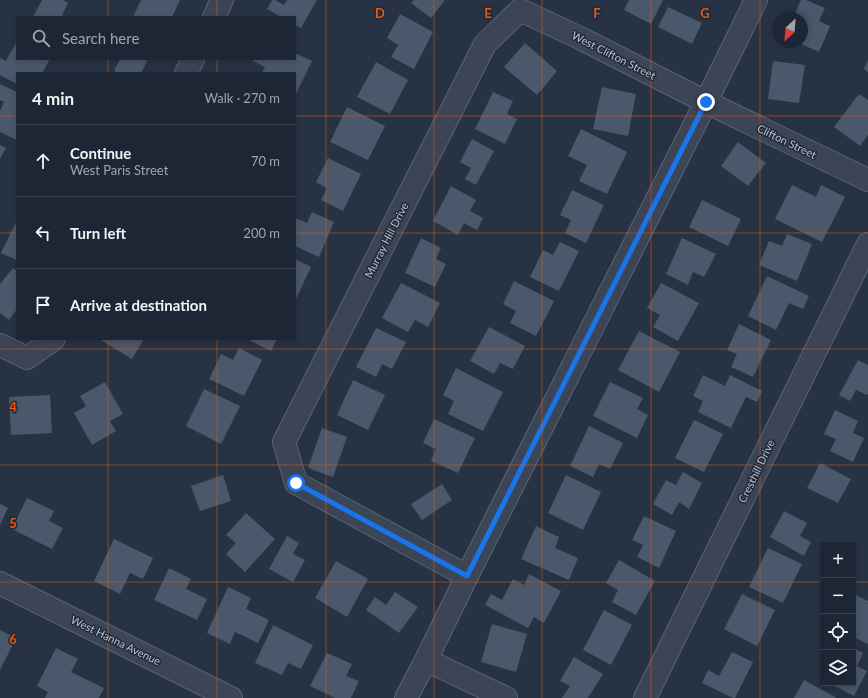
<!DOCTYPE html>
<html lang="en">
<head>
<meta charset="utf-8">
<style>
	:root { --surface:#1d2634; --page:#252e3c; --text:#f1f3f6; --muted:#a0a5ac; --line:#3b434f }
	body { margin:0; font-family:Lato,sans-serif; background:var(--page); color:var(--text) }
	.controls { position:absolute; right:12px; bottom:12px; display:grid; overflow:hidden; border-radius:0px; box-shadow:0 2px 6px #0003 }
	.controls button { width:36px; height:36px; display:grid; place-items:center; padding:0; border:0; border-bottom:1px solid var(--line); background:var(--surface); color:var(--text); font:20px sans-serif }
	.compass { position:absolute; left:772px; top:12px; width:36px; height:36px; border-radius:50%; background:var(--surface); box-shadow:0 2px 6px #0003; rotate:206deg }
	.stop { position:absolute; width:12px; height:12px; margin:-9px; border:3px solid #1a73e8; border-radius:50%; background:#fff }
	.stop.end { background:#1a73e8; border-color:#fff; box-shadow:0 1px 4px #0008 }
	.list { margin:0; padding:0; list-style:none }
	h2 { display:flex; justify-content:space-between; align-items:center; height:52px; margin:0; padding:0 16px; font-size:17px }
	h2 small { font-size:13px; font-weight:400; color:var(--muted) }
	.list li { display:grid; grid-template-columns:26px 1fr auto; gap:12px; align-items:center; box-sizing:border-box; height:72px; padding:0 16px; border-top:1px solid var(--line) }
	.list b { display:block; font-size:15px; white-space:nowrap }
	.list p { margin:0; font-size:13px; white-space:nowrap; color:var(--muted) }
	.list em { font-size:13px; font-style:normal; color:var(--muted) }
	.icon { flex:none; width:22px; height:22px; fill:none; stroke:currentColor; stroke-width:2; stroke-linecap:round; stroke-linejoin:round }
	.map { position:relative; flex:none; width:868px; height:698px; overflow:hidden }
	.search { position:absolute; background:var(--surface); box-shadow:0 2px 6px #0003; left:16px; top:16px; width:280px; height:44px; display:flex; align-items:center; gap:10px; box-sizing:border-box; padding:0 14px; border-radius:0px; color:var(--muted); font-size:15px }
	.panel { position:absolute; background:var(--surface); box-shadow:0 2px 6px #0003; left:16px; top:72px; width:280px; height:268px; border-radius:0px }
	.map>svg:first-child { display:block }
	.building { fill:#4b576b }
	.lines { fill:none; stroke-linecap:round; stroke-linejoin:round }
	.minor-casing { stroke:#5a6372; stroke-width:24 }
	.minor { stroke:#3c4555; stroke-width:22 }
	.route { stroke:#1a73e8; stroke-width:5 }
	.grid { fill:none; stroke:#e8590c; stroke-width:1; stroke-opacity:0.55 }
	.labels { text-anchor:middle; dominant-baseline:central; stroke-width:3; stroke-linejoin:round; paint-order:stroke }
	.street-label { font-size:11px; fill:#b9c1ce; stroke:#202a3a }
	.grid-label { font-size:13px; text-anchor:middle; font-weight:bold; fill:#e8590c; stroke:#202a3a; stroke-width:3; stroke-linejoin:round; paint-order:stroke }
</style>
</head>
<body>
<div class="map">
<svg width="868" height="698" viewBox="0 0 868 698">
	<rect width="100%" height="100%" fill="#273345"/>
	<!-- building -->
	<path class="building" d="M42 0H63L68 3 62 15 65 17H33Z
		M141 0H180L172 17H133Z
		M272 0H275L284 5 287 0H317L301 28 295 25V17H281L267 9Z
		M414 0H445L431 18 411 3Z
		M629 0H663L651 24 624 10Z
		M801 0H806L825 8 819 21 830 26 819 52 797 42H802V18H793Z
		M668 7 702 23 692 44 658 27Z
		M400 14 433 32 414 69 391 57 398 45 387 38Z
		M17 41V59H50L42 73H17V84L0 75V58L6 61Z
		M525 43 557 71 537 95 504 67Z
		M295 53 312 61 295 96V73H262L265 67 253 61 254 59H295Z
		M120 59H148L141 73H118L114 71Z
		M868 60V72L864 69Z
		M773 61 805 65 799 103 768 99Z
		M376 62 408 80 390 114 357 97Z
		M0 84 17 92V140L0 132V111L4 102 0 100Z
		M602 87 636 94 628 136 593 129Z
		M493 92 513 101 507 114 517 119 505 144 475 129Z
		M859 94 868 100V135L860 146 834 127Z
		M347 107 385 126 368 160 330 142Z
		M581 129 627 152 607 194 579 181 587 165 568 156Z
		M472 139 494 151 476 185 465 179 471 168 460 162Z
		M738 142 766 163 748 186 721 166Z
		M0 145 6 148 0 159Z
		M328 158 361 174 343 211 321 200 327 188 316 182Z
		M792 185 816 197 821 185 845 197 822 242 775 219Z
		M451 186 476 200 470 211 483 218 477 230 464 223 458 235 433 221Z
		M572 190 604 205 586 243 565 233 571 220 560 215Z
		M702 200 741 219 728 246 689 227Z
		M312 212 334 222 319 257 295 246V218L307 223Z
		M17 220V260L1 253Z
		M787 234 812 244 797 281 759 265 769 241 782 246Z
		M421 238 441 248 436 259 446 264 435 287 405 273Z
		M682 238 716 254 704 277 693 272 688 285 666 274Z
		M560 242 579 251 559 291 530 277 543 250 553 255Z
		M295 259 311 267 295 301Z
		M13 268 17 271V309L9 320 0 313V284Z
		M767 276 809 296 803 309 789 303 776 330 748 316Z
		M514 281 554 301 536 336 510 323 516 311 503 304Z
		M401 283 440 303 428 327 415 320 408 332 382 318Z
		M661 283 699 303 678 341 653 327 660 315 647 308Z
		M739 324 771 340 753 377 731 367 737 354 727 350Z
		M489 327 525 346 513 369 500 363 494 374 470 361Z
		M376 328 406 342 392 369 382 364 376 377 356 367Z
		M639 331 680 352 659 392 618 370Z
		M99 339H144L132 359Z
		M247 339H277L271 351Z
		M239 348 262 360 244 396 209 379 221 354 233 360Z
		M858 360 868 365V394L867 395 856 390 850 401 839 395Z
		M456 368 503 392 483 431 448 414 454 401 443 395Z
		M703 375 725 386 730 375 762 391 757 402 746 397 731 428 698 412 703 401 693 396Z
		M353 380 385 395 368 430 337 415Z
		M105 382 123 414 110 421 116 431 92 445 74 413 86 406 80 396Z
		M610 382 643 398 637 409 648 415 637 438 593 416Z
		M204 389 240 406 221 444 186 426Z
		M50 395 52 433 11 435 9 397Z
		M835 410 858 421 853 433 864 438 853 462 830 451 836 439 824 434Z
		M434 419 475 438 458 473 431 461 436 449 423 443Z
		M694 420 723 434 704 472 675 458Z
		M589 426 623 443 610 469 599 464 593 477 570 466Z
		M322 428 347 437 333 477 308 468Z
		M820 463 851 479 838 503 807 488Z
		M683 472 702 483 689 509 679 502 672 515 653 504 666 480 676 485Z
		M223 475 231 501 200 511 191 486Z
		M566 475 601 492 583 530 548 513Z
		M442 484 452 500 422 520 411 504Z
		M27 498 54 511 49 521 63 528 52 549 12 529Z
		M0 504 8 508 0 525Z
		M784 511 807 523 800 536 811 542 804 556 770 537Z
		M246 513 275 539 245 572 226 554 236 543 226 535Z
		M644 516 676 531 659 568 637 557 643 545 632 540Z
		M536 526 559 537 555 548 578 558 569 580 521 559Z
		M287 536 299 543 293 554 305 560 293 582 269 569Z
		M114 539 153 558 143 579 130 573 120 594 94 581Z
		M768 548 802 564 783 603 749 587Z
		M619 560 655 581 636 615 612 602 618 590 606 583Z
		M336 561 368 579 347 617 315 598Z
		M169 568 191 579 186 589 207 599 197 620 154 600Z
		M529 574 561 591 544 623 534 617 528 628 485 605 491 594 502 600 513 579 524 585Z
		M228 587 251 598 246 609 269 620 258 643 235 632 230 644 207 633Z
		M395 592 418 607 399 633 366 610 375 597 386 605Z
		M742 594 775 610 757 646 724 629Z
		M856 595 868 601V644L853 637V602Z
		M604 610 632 625 611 665 583 650Z
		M492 624 527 634 516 672 481 662Z
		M273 625 313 645 301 669 288 663 282 675 255 663Z
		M0 630 16 638 0 670Z
		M56 648 78 659 71 672 104 688 99 698H45L48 692 37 686Z
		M853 648 863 653 857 666 867 671 854 696 829 683H853Z
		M732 652 753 662 735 698H733L702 683 708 670 719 676Z
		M327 653 352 664 346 676 359 681 351 698H335L310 686Z
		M574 657 603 674 588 698H562L570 686 560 681Z
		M804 680 837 698H794Z"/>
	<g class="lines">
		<defs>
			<path id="minor" d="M214 17 222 0
				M186 73 193 59
				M0 345 27 358 54 339
				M467 576 296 483 284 442 485 44 520 10 580 38 706 102 868 180
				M0 583 231 698
				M426 660 506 698
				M406 698 426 660 467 576 706 102 756 0
				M645 698 868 244"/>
		</defs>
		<!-- minor casing -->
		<use href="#minor" class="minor-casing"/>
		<!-- minor -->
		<use href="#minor" class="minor"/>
	</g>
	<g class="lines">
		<!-- route -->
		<path class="route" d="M296 483 467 576 706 102"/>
	</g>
	<!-- grid -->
	<path class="grid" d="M108 0V17M217 0V17M326 0V698M434 0V698M542 0V698M651 0V698M760 0V698M108 59V73M217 59V73M0 116H17M295 116H868M0 233H17M295 233H868M108 339V698M217 339V698M0 349H868M0 465H868M0 582H823M853 582H868"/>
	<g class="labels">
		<!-- street labels -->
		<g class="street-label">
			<text transform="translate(614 55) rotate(27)">West Clifton Street</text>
			<text transform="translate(787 141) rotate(26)">Clifton Street</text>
			<text transform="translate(386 240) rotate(-63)">Murray Hill Drive</text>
			<text transform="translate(756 471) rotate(-64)">Cresthill Drive</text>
			<text transform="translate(116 640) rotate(26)">West Hanna Avenue</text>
		</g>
	</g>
	<g class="grid-label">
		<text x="380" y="18">D</text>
		<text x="488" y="18">E</text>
		<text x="597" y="18">F</text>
		<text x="705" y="18">G</text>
		<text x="13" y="412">4</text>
		<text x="13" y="528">5</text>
		<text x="13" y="644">6</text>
	</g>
</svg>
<div class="controls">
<button>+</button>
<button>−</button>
<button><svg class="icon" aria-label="locate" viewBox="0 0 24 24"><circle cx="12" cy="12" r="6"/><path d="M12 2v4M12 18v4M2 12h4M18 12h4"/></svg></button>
<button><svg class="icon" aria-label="layers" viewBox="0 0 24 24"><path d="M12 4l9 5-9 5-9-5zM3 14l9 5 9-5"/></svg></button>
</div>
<svg class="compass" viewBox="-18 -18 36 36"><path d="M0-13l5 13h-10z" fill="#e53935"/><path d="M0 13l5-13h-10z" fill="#a0a5ac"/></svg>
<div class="stop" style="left:296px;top:483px"></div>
<div class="stop end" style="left:706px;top:102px"></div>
<div class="search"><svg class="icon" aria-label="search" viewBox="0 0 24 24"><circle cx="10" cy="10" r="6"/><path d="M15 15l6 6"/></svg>Search here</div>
<section class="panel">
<h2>4 min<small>Walk · 270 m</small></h2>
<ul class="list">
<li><svg class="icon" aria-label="ahead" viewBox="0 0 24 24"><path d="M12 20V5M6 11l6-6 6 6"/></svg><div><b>Continue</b><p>West Paris Street</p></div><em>70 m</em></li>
<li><svg class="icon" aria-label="left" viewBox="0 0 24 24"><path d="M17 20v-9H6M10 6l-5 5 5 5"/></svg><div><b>Turn left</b></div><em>200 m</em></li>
<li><svg class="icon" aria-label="arrive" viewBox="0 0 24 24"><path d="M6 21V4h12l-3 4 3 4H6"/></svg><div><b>Arrive at destination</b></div></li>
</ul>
</section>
</div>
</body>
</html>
